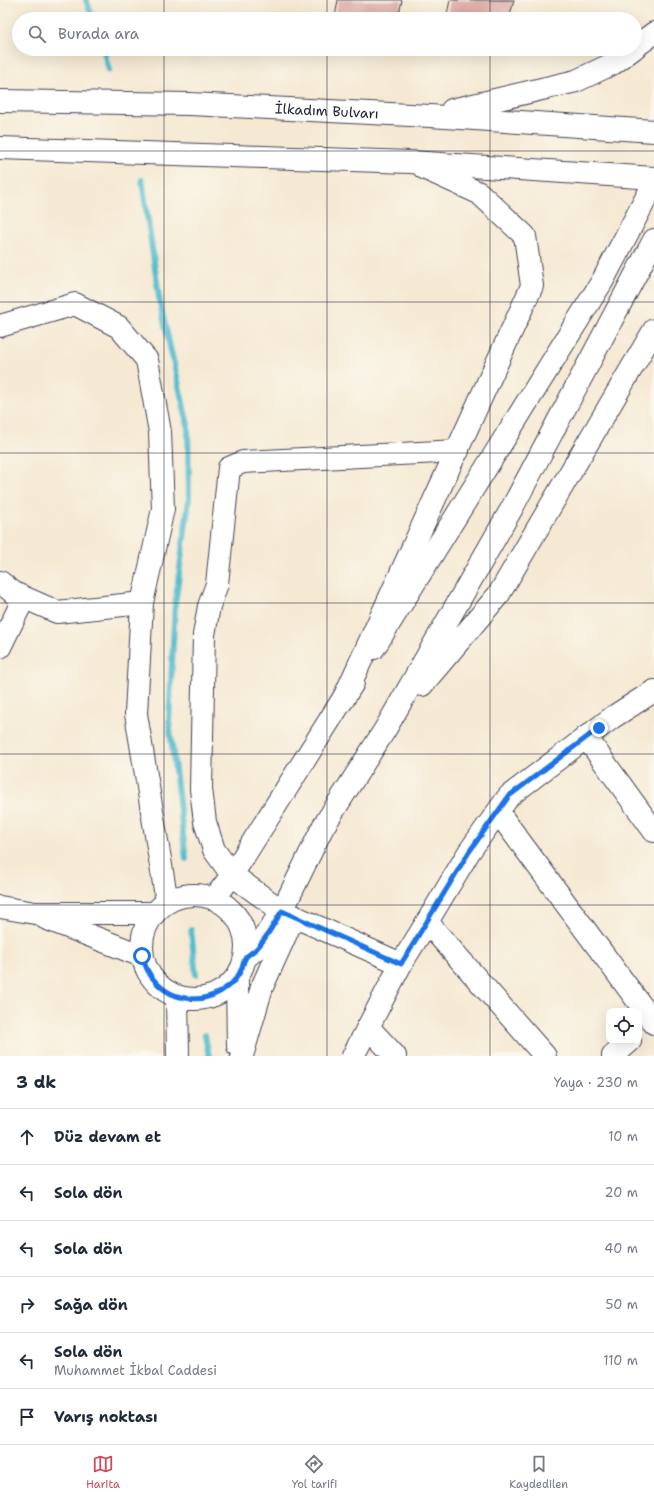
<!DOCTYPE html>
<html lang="tr">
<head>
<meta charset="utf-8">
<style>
	:root { --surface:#fff; --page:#f2f2f3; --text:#1f2937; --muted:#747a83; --line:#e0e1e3; --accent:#d1495b }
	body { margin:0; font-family:"Shantell Sans",sans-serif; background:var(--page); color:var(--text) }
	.controls { position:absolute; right:12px; bottom:12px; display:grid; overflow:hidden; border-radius:8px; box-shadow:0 4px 16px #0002 }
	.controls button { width:36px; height:36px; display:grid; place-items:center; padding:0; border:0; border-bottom:1px solid var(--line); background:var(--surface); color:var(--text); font:20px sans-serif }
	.stop { position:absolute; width:12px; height:12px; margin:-9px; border:3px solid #1a73e8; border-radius:50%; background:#fff }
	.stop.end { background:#1a73e8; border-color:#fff; box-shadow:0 1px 4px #0008 }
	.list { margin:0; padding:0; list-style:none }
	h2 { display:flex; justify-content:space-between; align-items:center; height:52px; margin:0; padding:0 16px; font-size:17px }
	h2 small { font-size:13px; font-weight:400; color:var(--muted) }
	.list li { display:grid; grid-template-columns:26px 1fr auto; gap:12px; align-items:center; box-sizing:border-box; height:56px; padding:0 16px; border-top:1px solid var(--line) }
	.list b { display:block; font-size:15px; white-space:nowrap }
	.list p { margin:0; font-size:13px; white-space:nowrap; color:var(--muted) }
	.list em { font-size:13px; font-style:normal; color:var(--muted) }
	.icon { flex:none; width:22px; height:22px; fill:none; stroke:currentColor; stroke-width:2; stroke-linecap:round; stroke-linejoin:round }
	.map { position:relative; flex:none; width:654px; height:1056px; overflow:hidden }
	.search { position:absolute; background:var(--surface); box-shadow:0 4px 16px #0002; left:12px; right:12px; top:12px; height:44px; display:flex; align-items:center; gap:10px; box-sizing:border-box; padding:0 14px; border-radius:22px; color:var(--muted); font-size:15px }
	.sheet { height:388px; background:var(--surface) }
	nav { display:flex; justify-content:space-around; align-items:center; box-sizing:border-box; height:56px; border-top:1px solid var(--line); background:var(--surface); font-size:11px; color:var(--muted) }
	nav a { display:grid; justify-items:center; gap:2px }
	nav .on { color:var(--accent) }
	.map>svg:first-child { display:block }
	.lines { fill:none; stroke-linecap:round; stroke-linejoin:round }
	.stream { stroke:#52bcce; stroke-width:6 }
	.building { fill:#dca7a4 }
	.minor-casing { stroke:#424052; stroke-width:24 }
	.major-casing { stroke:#424052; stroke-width:24 }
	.highway-casing { stroke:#424052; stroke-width:24 }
	.minor { stroke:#fff; stroke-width:22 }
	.major { stroke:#fff; stroke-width:22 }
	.highway { stroke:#fff; stroke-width:22 }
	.route { stroke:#1a73e8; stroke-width:5 }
	.grid { fill:none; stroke:#22223b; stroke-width:1; stroke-opacity:0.55 }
	.labels { text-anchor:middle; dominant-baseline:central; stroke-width:3; stroke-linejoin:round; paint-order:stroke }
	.street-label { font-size:14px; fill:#22223b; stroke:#fbf7ec }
</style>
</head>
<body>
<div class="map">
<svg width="654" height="1056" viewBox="0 0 654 1056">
	<rect width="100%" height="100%" fill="#fbf7ec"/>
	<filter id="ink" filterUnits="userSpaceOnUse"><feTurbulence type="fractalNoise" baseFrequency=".025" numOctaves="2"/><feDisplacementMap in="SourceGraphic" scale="8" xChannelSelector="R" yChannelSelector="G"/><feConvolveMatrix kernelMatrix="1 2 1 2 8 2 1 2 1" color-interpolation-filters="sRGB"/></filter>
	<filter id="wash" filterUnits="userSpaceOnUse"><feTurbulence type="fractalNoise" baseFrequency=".012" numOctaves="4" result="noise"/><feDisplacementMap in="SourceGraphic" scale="16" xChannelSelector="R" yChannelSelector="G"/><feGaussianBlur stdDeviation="0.9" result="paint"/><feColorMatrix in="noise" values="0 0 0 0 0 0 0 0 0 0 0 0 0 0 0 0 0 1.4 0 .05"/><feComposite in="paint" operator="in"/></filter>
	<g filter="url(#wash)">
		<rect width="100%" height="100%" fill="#f5e9d3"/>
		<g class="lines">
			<!-- stream -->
			<path class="stream" d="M86 0 93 19
				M103 49 109 70
				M142 180 160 303 188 425 189 500 175 604 169 721 186 859
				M191 930 196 975
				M205 1035 209 1056"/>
		</g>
		<g id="blocks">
			<!-- building -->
			<path class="building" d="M338 0H402L398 19H344L335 17Z
				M450 0H514L509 19H446Z"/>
		</g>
	</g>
	<g filter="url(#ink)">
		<use href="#blocks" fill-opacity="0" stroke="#424052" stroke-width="1"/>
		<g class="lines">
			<defs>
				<path id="minor" d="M0 326 75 304 119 327 147 360 160 432 163 509 142 603 136 714 167 902
					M0 582 14 593 57 612 142 603
					M0 647 24 598
					M586 737 654 831
					M498 812 654 1023
					M0 907 35 913H154
					M45 918 142 956
					M427 922 545 1056
					M401 964 282 911 232 875 214 850 205 822 201 789 204 635 209 606 217 584 229 468 243 462 458 451
					M237 977 238 1046
					M368 1027 395 1056
					M242 1056 262 987 294 916
					M613 1056 630 1041"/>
				<path id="major" d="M374 648 603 280 654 183
					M422 685 499 594 654 330
					M142 947a52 52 0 1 1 104 0a52 52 0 1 1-104 0Z
					M214 899 232 875 353 683
					M245 958 257 948 282 911 323 827 386 728 512 508 654 240
					M177 996 178 1056
					M353 1056 401 964 427 922 469 852 509 796 613 717 654 691"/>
				<g id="highway">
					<path d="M635 47 654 33"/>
					<path id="s1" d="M0 101 190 104 430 116 654 131"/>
					<path d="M452 110 576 81 614 63 633 49"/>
					<path d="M0 148 410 162 654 178"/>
					<path d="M343 700 532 286 525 236 479 193 424 168"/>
				</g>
			</defs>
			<!-- minor casing -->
			<use href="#minor" class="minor-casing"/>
			<!-- major casing -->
			<use href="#major" class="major-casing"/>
			<!-- highway casing -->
			<use href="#highway" class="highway-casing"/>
			<!-- minor -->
			<use href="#minor" class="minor"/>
			<!-- major -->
			<use href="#major" class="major"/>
			<!-- highway -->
			<use href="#highway" class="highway"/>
		</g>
	</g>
	<g class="lines" filter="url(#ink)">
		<!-- route -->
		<path class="route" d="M142 956C145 965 148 974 155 981 173 1002 205 1005 227 987 233 983 239 975 242 968 243 964 244 960 246 957 250 953 255 951 258 947 268 936 274 923 282 911L401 964 469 852 509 796 599 728"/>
	</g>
	<!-- grid -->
	<path class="grid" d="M164 0V19M327 0V19M490 0V19M164 49V1056M327 49V1056M490 49V1056M0 151H654M0 302H654M0 453H654M0 603H654M0 754H654M0 905H654"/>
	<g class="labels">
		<!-- street labels -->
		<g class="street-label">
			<text stroke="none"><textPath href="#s1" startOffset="327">İlkadım Bulvarı</textPath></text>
		</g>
	</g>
</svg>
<div class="controls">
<button><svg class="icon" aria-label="locate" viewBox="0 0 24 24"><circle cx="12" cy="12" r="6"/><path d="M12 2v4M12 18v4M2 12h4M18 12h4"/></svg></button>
</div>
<div class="stop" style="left:142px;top:956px"></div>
<div class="stop end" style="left:599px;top:728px"></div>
<div class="search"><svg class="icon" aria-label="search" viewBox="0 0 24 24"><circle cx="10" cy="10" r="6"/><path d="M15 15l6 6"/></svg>Burada ara</div>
</div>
<section class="sheet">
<h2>3 dk<small>Yaya · 230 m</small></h2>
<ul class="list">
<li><svg class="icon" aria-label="ahead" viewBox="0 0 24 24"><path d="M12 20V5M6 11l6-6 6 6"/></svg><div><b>Düz devam et</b></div><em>10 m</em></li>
<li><svg class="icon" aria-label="left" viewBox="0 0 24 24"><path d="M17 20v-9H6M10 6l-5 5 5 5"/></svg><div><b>Sola dön</b></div><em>20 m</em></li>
<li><svg class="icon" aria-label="left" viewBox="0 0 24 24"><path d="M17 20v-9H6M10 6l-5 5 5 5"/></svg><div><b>Sola dön</b></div><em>40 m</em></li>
<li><svg class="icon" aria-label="right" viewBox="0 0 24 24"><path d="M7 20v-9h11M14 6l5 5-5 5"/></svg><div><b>Sağa dön</b></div><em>50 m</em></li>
<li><svg class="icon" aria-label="left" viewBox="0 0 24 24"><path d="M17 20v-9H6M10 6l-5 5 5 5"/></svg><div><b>Sola dön</b><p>Muhammet İkbal Caddesi</p></div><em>110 m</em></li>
<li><svg class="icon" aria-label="arrive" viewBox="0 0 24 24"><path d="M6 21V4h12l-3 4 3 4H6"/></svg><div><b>Varış noktası</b></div></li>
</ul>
</section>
<nav>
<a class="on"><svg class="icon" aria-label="map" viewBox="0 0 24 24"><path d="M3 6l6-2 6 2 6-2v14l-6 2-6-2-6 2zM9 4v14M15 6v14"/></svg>Harita</a>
<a><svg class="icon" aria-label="directions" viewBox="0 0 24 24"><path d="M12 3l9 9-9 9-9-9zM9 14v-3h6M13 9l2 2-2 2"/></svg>Yol tarifi</a>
<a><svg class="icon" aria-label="saved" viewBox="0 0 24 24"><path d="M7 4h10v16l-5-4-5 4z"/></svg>Kaydedilen</a>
</nav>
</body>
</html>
